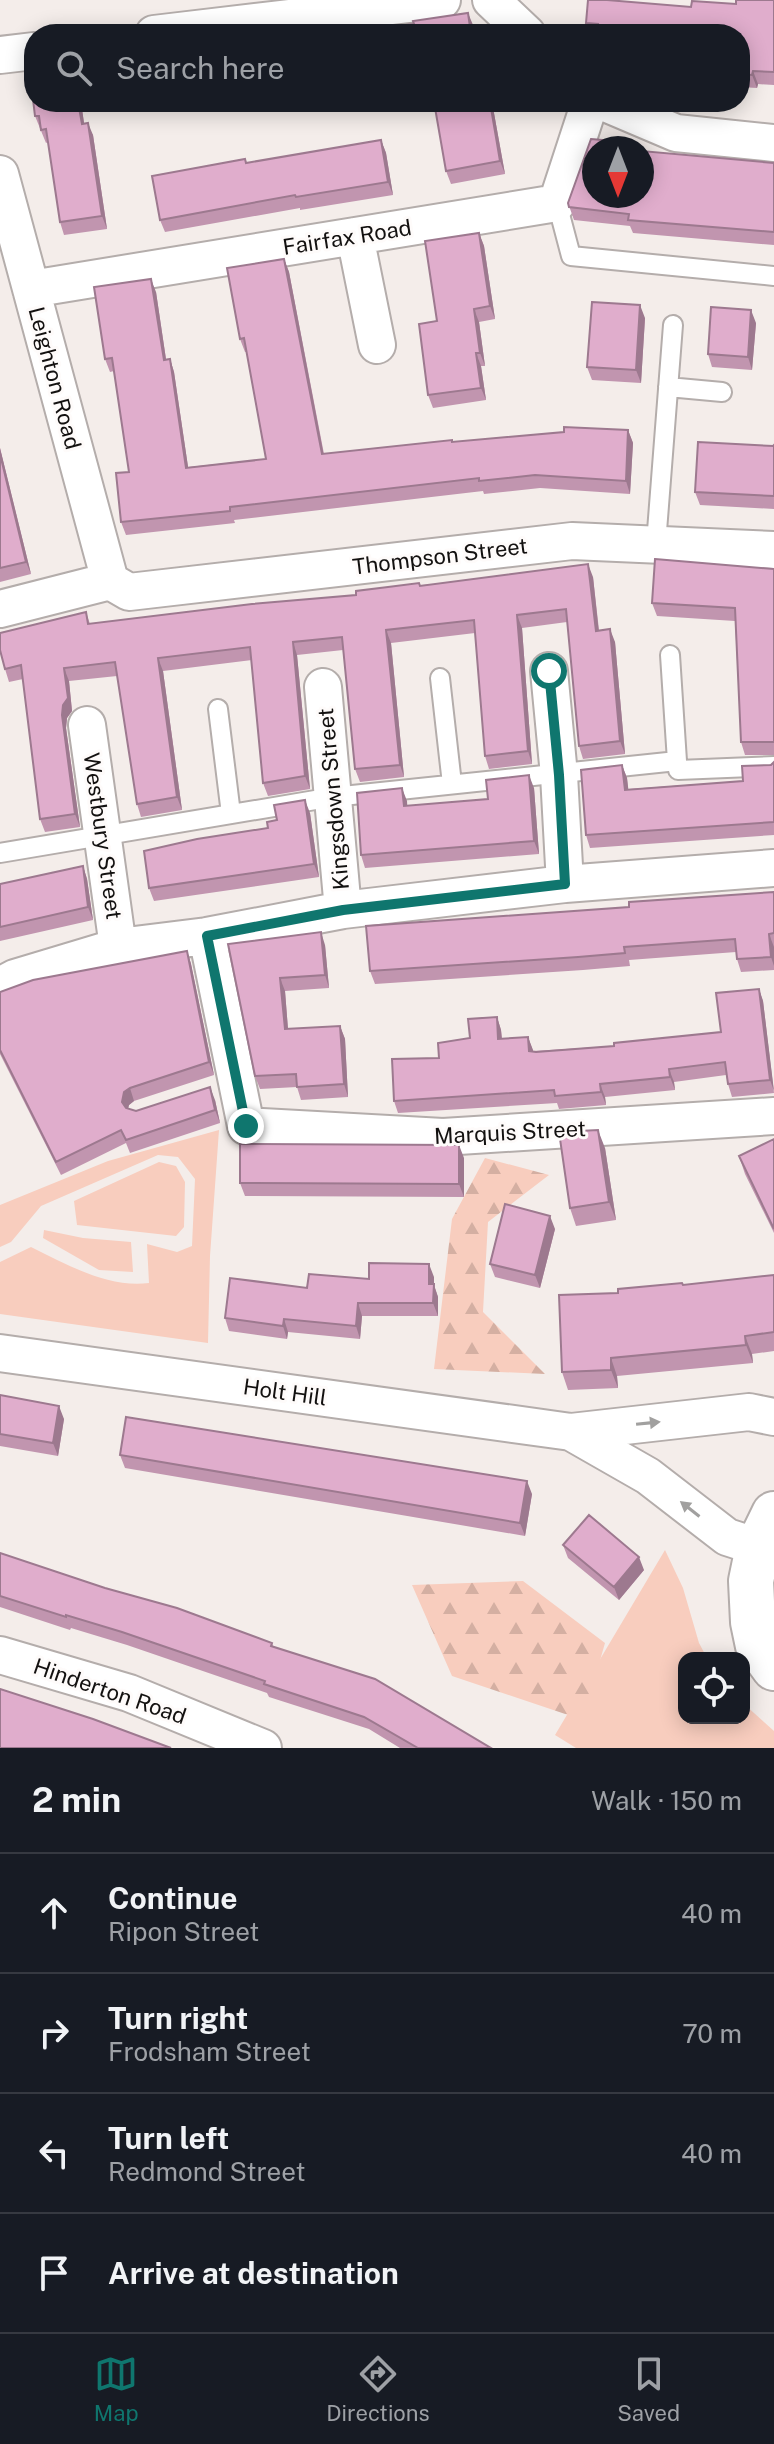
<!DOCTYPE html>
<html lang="en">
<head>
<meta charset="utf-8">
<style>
	:root { --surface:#171b24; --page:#20242c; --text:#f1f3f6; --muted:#9ea1a6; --line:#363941; --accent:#0f766e }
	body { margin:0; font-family:"Public Sans",sans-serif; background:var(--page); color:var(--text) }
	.controls { position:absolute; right:24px; bottom:24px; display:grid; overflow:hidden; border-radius:16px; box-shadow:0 4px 20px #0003 }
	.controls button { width:72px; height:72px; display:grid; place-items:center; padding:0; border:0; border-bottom:2px solid var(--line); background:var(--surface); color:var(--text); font:40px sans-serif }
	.compass { position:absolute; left:582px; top:136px; width:72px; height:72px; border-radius:50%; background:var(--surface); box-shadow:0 4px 20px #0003; rotate:180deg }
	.stop { position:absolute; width:24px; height:24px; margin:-18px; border:6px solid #0f766e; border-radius:50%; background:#fff }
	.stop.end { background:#0f766e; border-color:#fff; box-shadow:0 2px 8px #0008 }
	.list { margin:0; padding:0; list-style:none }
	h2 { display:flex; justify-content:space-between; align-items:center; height:104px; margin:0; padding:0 32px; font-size:34px }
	h2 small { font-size:26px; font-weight:400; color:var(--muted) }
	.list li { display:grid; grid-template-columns:52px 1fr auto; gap:24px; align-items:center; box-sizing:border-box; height:120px; padding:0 32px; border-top:2px solid var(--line) }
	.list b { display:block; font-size:30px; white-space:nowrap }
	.list p { margin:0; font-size:26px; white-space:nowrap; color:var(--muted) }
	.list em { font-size:26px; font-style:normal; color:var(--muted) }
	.icon { flex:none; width:44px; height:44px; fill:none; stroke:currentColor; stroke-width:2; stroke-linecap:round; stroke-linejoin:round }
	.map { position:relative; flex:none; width:774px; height:1748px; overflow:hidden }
	.search { position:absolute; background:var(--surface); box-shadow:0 4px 20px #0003; left:24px; right:24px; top:24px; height:88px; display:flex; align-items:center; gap:20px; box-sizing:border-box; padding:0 28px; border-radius:32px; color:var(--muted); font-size:30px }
	.sheet { height:584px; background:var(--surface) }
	nav { display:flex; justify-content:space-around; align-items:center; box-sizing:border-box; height:112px; border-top:2px solid var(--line); background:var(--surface); font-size:22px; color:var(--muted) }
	nav a { display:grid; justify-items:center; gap:4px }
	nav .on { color:var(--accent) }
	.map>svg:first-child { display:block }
	.grass { fill:#f8cdbe }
	.forest { fill:url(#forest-firs) }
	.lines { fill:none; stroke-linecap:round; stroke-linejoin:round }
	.lane-casing { stroke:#b4adab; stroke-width:22 }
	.street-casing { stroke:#b4adab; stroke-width:40 }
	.secondary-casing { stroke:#b4adab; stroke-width:48 }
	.lane { stroke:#fff; stroke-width:18 }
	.street { stroke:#fff; stroke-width:36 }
	.secondary { stroke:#fff; stroke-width:44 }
	.wall { fill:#c195af }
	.shaded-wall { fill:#9d798f }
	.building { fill:#e0adcc; stroke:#9d798f; stroke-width:2 }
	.oneway { fill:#a1a09f }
	.route { stroke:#0f766e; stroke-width:10 }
	.labels { text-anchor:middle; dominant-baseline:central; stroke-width:6; stroke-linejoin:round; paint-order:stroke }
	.street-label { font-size:22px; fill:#131110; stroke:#fefbfa }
</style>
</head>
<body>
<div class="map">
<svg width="774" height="1748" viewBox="0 0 774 1748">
	<defs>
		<pattern id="forest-firs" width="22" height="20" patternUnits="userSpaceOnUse" patternTransform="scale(2)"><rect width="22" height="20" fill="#f8cdbe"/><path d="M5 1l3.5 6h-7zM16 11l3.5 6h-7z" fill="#d4afa2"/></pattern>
	</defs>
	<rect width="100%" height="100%" fill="#f4edea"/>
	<!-- grass -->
	<path class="grass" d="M219 1130 210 1256 208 1343 0 1314V1262L31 1247C68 1265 107 1288 149 1283L147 1244 177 1252 192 1246 195 1179 178 1157 158 1155 41 1206 11 1242 0 1247V1205L108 1161Z
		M159 1162 176 1166 185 1182 184 1227 176 1236 77 1225 74 1201Z
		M44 1230 83 1238 131 1242 133 1272 99 1270 43 1238Z
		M665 1550 683 1588 699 1643 707 1658H684V1718H744V1704L774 1731V1748H576L555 1735Z"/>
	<!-- forest -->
	<path class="forest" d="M485 1158 549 1175 488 1222 483 1312 545 1374 434 1369 452 1219Z
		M523 1581 605 1643 583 1720 452 1676 412 1585Z"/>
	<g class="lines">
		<defs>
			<path id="lane" d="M557 203 571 256 774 276
				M668 387 722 392
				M656 544 673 325
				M670 655 677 761
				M440 678 452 784
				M218 709 231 814
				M0 853 333 797 677 761 678 770 774 766"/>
			<path id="street" d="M491 0 527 34
				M154 34 442 0
				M0 55 34 51
				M603 102 676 133 774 143
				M0 174 110 581
				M355 236 377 345
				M31 289 557 203 590 102
				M110 581 129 592 572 541 774 550
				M0 609 110 581
				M549 671 559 775 565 884
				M323 687 343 910
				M87 725 118 947
				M207 936 246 1126 443 1137 774 1116
				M0 986 15 978 118 947 207 936 343 910 565 884 774 868
				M0 1353 571 1432 749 1412 774 1417
				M571 1432 648 1476 727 1537 758 1547
				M0 1655 129 1693 263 1748"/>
			<path id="secondary" d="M774 1514 758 1547 751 1581 753 1622 758 1646 774 1668"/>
		</defs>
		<!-- lane casing -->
		<use href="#lane" class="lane-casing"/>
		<!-- street casing -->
		<use href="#street" class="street-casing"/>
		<!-- secondary casing -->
		<use href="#secondary" class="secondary-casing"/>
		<!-- lane -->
		<use href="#lane" class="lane"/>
		<!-- street -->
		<use href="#street" class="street"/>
		<!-- secondary -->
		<use href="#secondary" class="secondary"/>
	</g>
	<!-- wall -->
	<path class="wall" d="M774 0V85L758 84 757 88 740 87V34H590L586 23 691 7Z
		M34 102H81L84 123 93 135 107 229 64 235 60 222 48 142 46 143 35 116Z
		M135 102H178L137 109Z
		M427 102H492L505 174 451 184 446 171 434 103 428 104Z
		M591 139 635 143 636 148H594V196H642V151L774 163V245L633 233 630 226 574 220 568 203Z
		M381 140 386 153 393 195 300 210V208L165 232 160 220 246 163Z
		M479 233 484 246 495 319 479 322 485 366H481L486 400 433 408 428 395Z
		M284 259 289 272 324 454 453 442 628 430 633 443 630 494 540 488 484 494 483 491 234 520 235 523 126 535 121 522 129 472 114 371 110 372 105 359 156 292 166 359H170L174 372 188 467 266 459 247 352H245L240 339Z
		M645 318 641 383 592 380 587 367Z
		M756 323 752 370 712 367 708 354Z
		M774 445V509L700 505 695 492Z
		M0 448 31 574 0 582Z
		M774 569V755H745L741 742 735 621 657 616 652 603Z
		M593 577 599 630 615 642 625 754 583 759 579 746 567 622 522 628 532 764 489 769 485 756 475 633 391 643 404 777 360 782 355 769 343 650 297 655 310 789 268 796 263 783 252 660 163 671 182 810 141 817 137 804 117 676 69 681 72 711 67 718 66 728 80 827 45 832 40 819 23 679 9 682 5 669 86 612 90 624 356 595 420 585Z
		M774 762V835L590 848 586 835 622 765 627 778 628 789 743 781Z
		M402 788 407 806 488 799 534 788 539 854 365 868 361 855Z
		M310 813 319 877 154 901 149 888 268 828 277 820Z
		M83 866 87 879 93 920 0 941V884Z
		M774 892V970L741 972 737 959 736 952 629 960 630 966 583 970 375 984 370 971 629 907Z
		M228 944 325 945 329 988 285 991 288 1029 340 1026 345 1039 348 1097 301 1100 297 1087 260 1089 255 1076Z
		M187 951 191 964 214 1075 134 1101 129 1105 128 1109 136 1111 215 1100 220 1123 130 1153 126 1143 61 1175 0 1054V992Z
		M759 989 763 1001 774 1093 732 1097 728 1084 726 1075 674 1082 675 1090 605 1097 606 1105 559 1109 557 1103 398 1113 394 1101 439 1058 470 1038 497 1017 501 1030 502 1039 528 1037 533 1051 614 1046 721 1032Z
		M774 1139V1233L745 1174 739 1156Z
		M605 1148 616 1220 576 1226 570 1208Z
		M464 1158V1197L245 1196 240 1183Z
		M555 1229 540 1288 495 1277 490 1264Z
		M774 1275V1351L752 1354 753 1363 617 1376 618 1388 568 1390 562 1372 618 1293Z
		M434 1277V1285L438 1297V1316H362L360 1339 288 1332 287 1339 229 1331 225 1318 307 1288 369 1279Z
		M0 1395 64 1419 58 1456 0 1446Z
		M120 1455 532 1494 525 1536 125 1468Z
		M563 1545 644 1570 619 1600 568 1558Z
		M0 1553 272 1643 273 1646 491 1748H400L369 1729 269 1697 267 1693 127 1645 71 1628 70 1630 0 1607Z"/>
	<!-- shaded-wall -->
	<path class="shaded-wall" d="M468 13 473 25 474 34H471Z
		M753 71 758 84 757 88 752 75Z
		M78 102H81L86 137 82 124Z
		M490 102H492L505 174 500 161Z
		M88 123 93 135 107 229 102 216Z
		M381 140 386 153 393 195 388 182Z
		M479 233 484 246 495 319 490 306Z
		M284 259 289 272 326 467 322 454Z
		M151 279 156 292 168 373 164 360Z
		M640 305 645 318 641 383 636 370Z
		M474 309 479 322 485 366 480 353Z
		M751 310 756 323 752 370 748 357Z
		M476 353 481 366 486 400 481 388Z
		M170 359 174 372 190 480 186 468Z
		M628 430 633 443 630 494 626 481Z
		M0 448 31 574 26 562 0 454Z
		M588 564 593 577 600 643 596 631Z
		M517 615 522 628 532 764 528 751Z
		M610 629 615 642 625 754 620 741Z
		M386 630 391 643 404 777 400 765Z
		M293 642 297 655 310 789 305 776Z
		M158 658 163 671 182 810 177 797Z
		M64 668 69 681 72 711 67 718 66 728 80 827 75 814 62 715Z
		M622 765 627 778 630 803 625 790Z
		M529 775 534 788 539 854 534 841Z
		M402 788 407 801 408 819 404 806Z
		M305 800 310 813 319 877 314 864Z
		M83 866 87 879 93 920 88 907Z
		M321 932 325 945 329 988 325 975Z
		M769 934 774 947V966L771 957Z
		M187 951 191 964 214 1075 209 1062Z
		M280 978 285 991 289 1042 285 1029Z
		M759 989 763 1001 774 1091 770 1080Z
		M497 1017 501 1030 503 1052 498 1039Z
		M340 1026 345 1039 348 1097 344 1084Z
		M528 1037 533 1050 534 1064 529 1051Z
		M669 1069 674 1082 675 1090 670 1077Z
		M600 1084 605 1097 606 1105 601 1092Z
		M210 1087 215 1100 220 1123 215 1110Z
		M130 1088 134 1101 129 1105 126 1115 122 1102 124 1092Z
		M598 1130 605 1148 616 1220 609 1202Z
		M459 1145 464 1158V1197L459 1184Z
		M550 1216 555 1229 540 1288 535 1275Z
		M429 1264 434 1277V1285L438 1297V1316L433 1303 429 1284Z
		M358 1303 362 1316 360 1339 356 1326Z
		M284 1319 288 1332 287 1339 283 1326Z
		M745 1336 752 1354 753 1363 746 1345Z
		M611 1358 617 1376 618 1388 611 1370Z
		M59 1406 64 1419 58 1456 53 1443Z
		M527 1481 532 1494 525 1536 520 1523Z
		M639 1557 644 1570 619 1600 614 1587Z"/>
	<!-- building -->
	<path class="building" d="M588 0H607L691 7 692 1 736 4V0H774V72L753 71 752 75 740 74V34H597L598 24 586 23Z
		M468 13 471 34H329L414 24 413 21Z
		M32 91H34V102H78L82 124 88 123 102 216 60 222 46 129 41 130 39 116H35Z
		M434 102H490L500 161 446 171Z
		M591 139 635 143 634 148H594V196H642V151L774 163V232L628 220 629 214 569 207 568 203Z
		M381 140 388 182 296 197 295 195 160 220 152 176 245 159 246 163Z
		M479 233 490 306 474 309 480 353H476L481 388 428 395 419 324 437 321 425 241Z
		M284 259 322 454 452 440V442L564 432V427L628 430 626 481 535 475 479 481V478L230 507V511L121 522 116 473 129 472 112 358 105 359 94 287 151 279 164 360 170 359 186 468 266 459 244 338 240 339 227 268Z
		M592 302 640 305 636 370 587 367Z
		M711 307 751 310 748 357 708 354Z
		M698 442 773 446 774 445V496L695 492Z
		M0 454 26 562 0 568Z
		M655 559 774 569V742H741L735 608 652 603Z
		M588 564 596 631 610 629 620 741 579 746 566 609 517 615 528 751 485 756 474 620 386 630 400 765 355 769 342 637 293 642 305 776 263 783 250 647 158 658 177 797 137 804 115 662 64 668 68 698 63 705 62 715 75 814 40 819 21 665 5 669 0 650V633L86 612 88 624 252 604 356 595V591L388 587 419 583 420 586Z
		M774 762V822L586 835 581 770 622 765 625 790 743 781 742 766 771 765Z
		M529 775 534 841 361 855 357 793 402 788 404 806 488 799 486 780Z
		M305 800 314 864 149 888 144 851 197 839 268 828 267 822 277 820 274 805Z
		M83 866 88 907 0 927V884Z
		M774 892V933L769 934 771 957 737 959 735 939 624 947 625 953 578 957 370 971 366 926 629 907V902Z
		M321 932 325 975 280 978 285 1029 340 1026 344 1084 297 1087 296 1074 255 1076 228 944Z
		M187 951 209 1062 130 1088 124 1092 122 1102 126 1108 136 1111 210 1087 215 1110 126 1140 121 1130 56 1162 0 1050V992L33 980Z
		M759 989 770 1080 728 1084 725 1062 669 1069 670 1077 600 1084 601 1092 555 1096 554 1090 394 1101 392 1059 439 1058 438 1043 470 1038 468 1019 497 1017 498 1039 528 1037 529 1051 536 1052 614 1046V1043L721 1032 716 993Z
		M598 1130 609 1202 570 1208 559 1132Z
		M774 1139V1229L739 1156Z
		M240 1144 459 1145V1184L240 1183Z
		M505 1204 550 1216 535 1275 490 1264Z
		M369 1263 429 1264V1284H434L433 1303H358L356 1326 284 1319 283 1326 225 1318 230 1278 307 1288 309 1274 369 1279Z
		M774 1275V1332L745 1336 746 1345 611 1358V1370L562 1372 559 1295 618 1293V1289L682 1283 683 1285Z
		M0 1395 59 1406 53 1443 0 1434Z
		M126 1417 527 1481 520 1523 120 1455Z
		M589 1515 639 1557 614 1587 563 1545Z
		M0 1553 105 1588 177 1608 272 1643 271 1646 375 1679 491 1748H418L364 1717 264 1684 265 1681 122 1632 66 1615V1617L0 1596Z
		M0 1689 93 1719 171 1748H0Z"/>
	<!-- one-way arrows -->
	<defs><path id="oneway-solid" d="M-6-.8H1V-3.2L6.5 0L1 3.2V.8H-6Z" transform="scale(2)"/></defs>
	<g class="oneway">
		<use href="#oneway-solid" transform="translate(648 1423) rotate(-6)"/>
		<use href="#oneway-solid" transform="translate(690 1509) rotate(-142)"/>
	</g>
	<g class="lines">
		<!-- route -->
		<path class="route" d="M246 1126 207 936 343 910 565 884 559 775 549 671"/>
	</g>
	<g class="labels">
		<!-- street labels -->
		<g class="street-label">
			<text transform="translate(347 237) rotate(-9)">Fairfax Road</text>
			<text transform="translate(55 378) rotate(75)">Leighton Road</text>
			<text transform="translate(440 556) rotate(-7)">Thompson Street</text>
			<text transform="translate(333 799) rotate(-95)">Kingsdown Street</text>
			<text transform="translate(103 836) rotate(82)">Westbury Street</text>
			<text transform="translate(510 1132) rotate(-3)">Marquis Street</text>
			<text transform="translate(285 1392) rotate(8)">Holt Hill</text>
			<text transform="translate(110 1691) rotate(19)">Hinderton Road</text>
		</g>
	</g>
</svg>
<div class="controls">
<button><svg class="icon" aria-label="locate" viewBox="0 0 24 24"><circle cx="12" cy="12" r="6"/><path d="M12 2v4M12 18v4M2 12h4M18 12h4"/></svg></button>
</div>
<svg class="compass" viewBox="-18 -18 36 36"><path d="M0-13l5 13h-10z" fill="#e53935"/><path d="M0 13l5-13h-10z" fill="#9ea1a6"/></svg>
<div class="stop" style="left:549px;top:671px"></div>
<div class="stop end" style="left:246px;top:1126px"></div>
<div class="search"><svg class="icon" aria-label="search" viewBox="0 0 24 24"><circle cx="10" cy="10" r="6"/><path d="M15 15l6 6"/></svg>Search here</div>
</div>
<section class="sheet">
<h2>2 min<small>Walk · 150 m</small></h2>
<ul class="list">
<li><svg class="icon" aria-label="ahead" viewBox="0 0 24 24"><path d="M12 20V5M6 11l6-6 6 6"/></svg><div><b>Continue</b><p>Ripon Street</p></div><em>40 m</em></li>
<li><svg class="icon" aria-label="right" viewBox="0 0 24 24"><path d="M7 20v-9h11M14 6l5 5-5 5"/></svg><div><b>Turn right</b><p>Frodsham Street</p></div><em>70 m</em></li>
<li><svg class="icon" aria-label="left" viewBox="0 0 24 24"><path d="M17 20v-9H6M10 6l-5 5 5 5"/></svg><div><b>Turn left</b><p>Redmond Street</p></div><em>40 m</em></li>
<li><svg class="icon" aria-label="arrive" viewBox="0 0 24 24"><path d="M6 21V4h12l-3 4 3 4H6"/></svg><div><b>Arrive at destination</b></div></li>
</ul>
</section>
<nav>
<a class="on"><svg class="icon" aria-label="map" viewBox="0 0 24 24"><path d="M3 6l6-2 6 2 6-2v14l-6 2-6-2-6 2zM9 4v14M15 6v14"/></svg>Map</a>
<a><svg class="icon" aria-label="directions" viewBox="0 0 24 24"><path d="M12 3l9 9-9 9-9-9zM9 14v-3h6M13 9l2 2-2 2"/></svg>Directions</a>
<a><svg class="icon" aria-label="saved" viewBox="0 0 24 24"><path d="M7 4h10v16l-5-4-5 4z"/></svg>Saved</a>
</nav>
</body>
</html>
